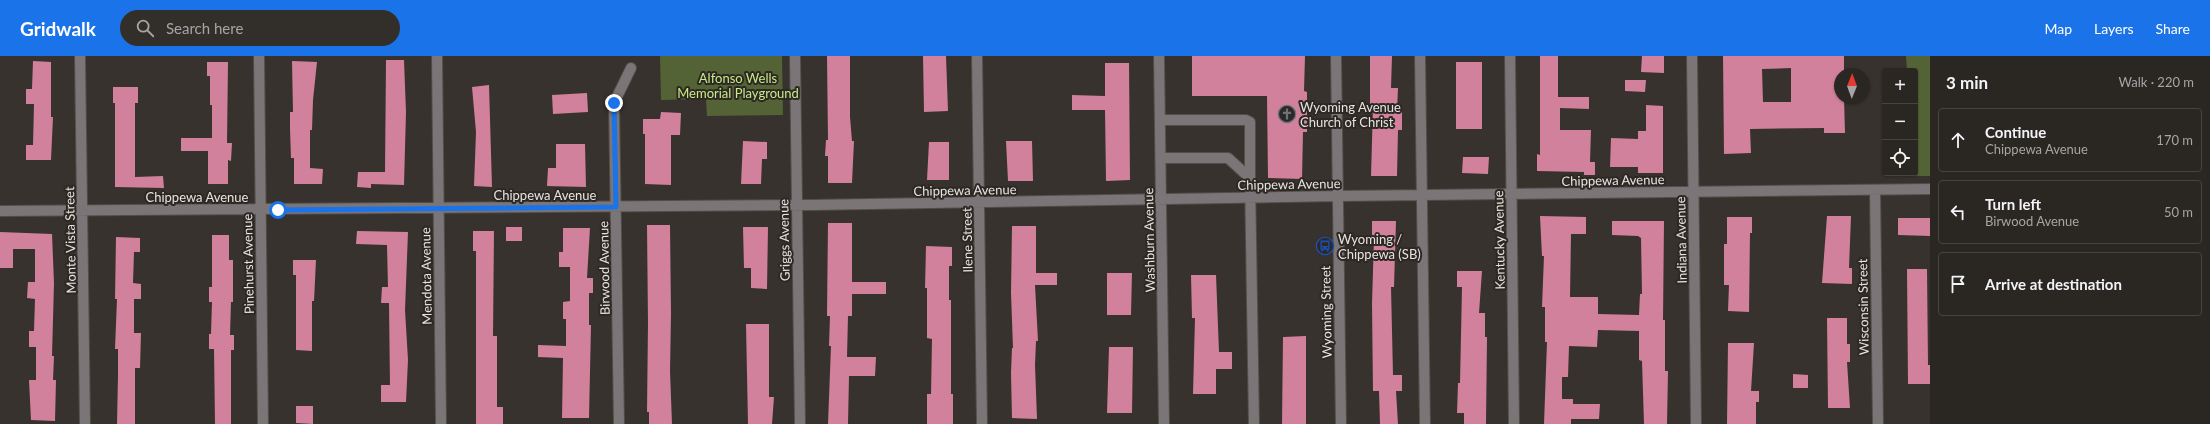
<!DOCTYPE html>
<html lang="en">
<head>
<meta charset="utf-8">
<style>
	:root { --surface:#2a2622; --page:#322e2a; --text:#f1f3f6; --muted:#a5a5a5; --line:#464340; --accent:#1a73e8 }
	body { margin:0; font-family:Lato,sans-serif; background:var(--page); color:var(--text) }
	.controls { position:absolute; right:12px; top:12px; display:grid; overflow:hidden; border-radius:4px; box-shadow:0 1px 3px #0004 }
	.controls button { width:36px; height:36px; display:grid; place-items:center; padding:0; border:0; border-bottom:1px solid var(--line); background:var(--surface); color:var(--text); font:20px sans-serif }
	.compass { position:absolute; left:1834px; top:12px; width:36px; height:36px; border-radius:50%; background:var(--surface); box-shadow:0 1px 3px #0004; rotate:1deg }
	.stop { position:absolute; width:12px; height:12px; margin:-9px; border:3px solid #1a73e8; border-radius:50%; background:#fff }
	.stop.end { background:#1a73e8; border-color:#fff; box-shadow:0 1px 4px #0008 }
	.list { margin:0; padding:0; list-style:none }
	h2 { display:flex; justify-content:space-between; align-items:center; height:52px; margin:0; padding:0 16px; font-size:17px }
	h2 small { font-size:13px; font-weight:400; color:var(--muted) }
	.list li { display:grid; grid-template-columns:26px 1fr auto; gap:12px; align-items:center; box-sizing:border-box; height:64px; margin:0 8px 8px; padding:0 8px; border:1px solid var(--line); border-radius:4px }
	.list b { display:block; font-size:15px; white-space:nowrap }
	.list p { margin:0; font-size:13px; white-space:nowrap; color:var(--muted) }
	.list em { font-size:13px; font-style:normal; color:var(--muted) }
	.icon { flex:none; width:22px; height:22px; fill:none; stroke:currentColor; stroke-width:2; stroke-linecap:round; stroke-linejoin:round }
	.map { position:relative; flex:none; width:1930px; height:368px; overflow:hidden }
	header { display:flex; align-items:center; gap:24px; box-sizing:border-box; height:56px; padding:0 20px; background:var(--accent); color:#fff }
	header strong { font-size:19px }
	nav { display:flex; gap:22px; margin-inline-start:auto; font-size:14px }
	.search { width:280px; height:36px; background:var(--page); display:flex; align-items:center; gap:10px; box-sizing:border-box; padding:0 14px; border-radius:22px; color:var(--muted); font-size:15px }
	main { display:flex }
	aside { flex:1; background:var(--surface) }
	.map>svg:first-child { display:block }
	.green { fill:#536336 }
	.building { fill:#d1819b; fill-rule:evenodd }
	.lines { fill:none; stroke-linecap:round; stroke-linejoin:round }
	.minor-casing { stroke:#544e4a; stroke-width:12 }
	.minor { stroke:#7a7677; stroke-width:10 }
	.route { stroke:#1a73e8; stroke-width:5 }
	.labels { text-anchor:middle; dominant-baseline:central; stroke-width:4; stroke-linejoin:round; paint-order:stroke }
	.park-label { font-size:13px; fill:#c6ea85; stroke:#2e2824 }
	.poi-label { font-size:13px; fill:#e7e3e0; stroke:#2e2824; text-anchor:start }
	.street-label { font-size:13px; fill:#e7e3e0; stroke:#2e2824 }
</style>
</head>
<body>
<header>
<strong>Gridwalk</strong>
<div class="search"><svg class="icon" aria-label="search" viewBox="0 0 24 24"><circle cx="10" cy="10" r="6"/><path d="M15 15l6 6"/></svg>Search here</div>
<nav><a>Map</a><a>Layers</a><a>Share</a></nav>
</header>
<main>
<div class="map">
<svg width="1930" height="368" viewBox="0 0 1930 368">
	<rect width="100%" height="100%" fill="#38322e"/>
	<!-- green -->
	<path class="green" d="M660 0H782L783 59 707 60 706 43 661 44Z
		M1906 0H1930V120H1908V117H1915V15H1907Z"/>
	<!-- building -->
	<path class="building" d="M827 0H850V61L852 85H854L852 127H828V100H825L826 84H828Z
		M923 0H946L948 55 924 56Z
		M1192 0H1305L1304 35 1307 36V76H1303L1302 123 1268 122 1267 40H1192Z
		M1370 0H1392L1391 32H1398L1397 55H1402V74H1398L1397 120H1371L1373 50H1370Z
		M1540 0H1558V41H1589V53L1560 52V74H1591L1590 106H1595V119H1584V116L1537 115V98L1540 99Z
		M1642 0H1664V17L1641 16Z
		M1723 0H1844V18H1840V42H1844L1845 77H1824V72L1750 73 1751 97 1724 98ZM1791 12V46H1763L1762 13Z
		M386 4H404L406 56 404 129 371 128V132L357 131 358 116H385Z
		M33 5 51 6V61H53L51 104H26V89H33L34 48H26V33H32Z
		M292 5 317 6 313 44 312 74H310V112L323 113 322 128H294V102H291L290 73V56H293Z
		M207 6H228L227 87H232L231 105 228 104V128H208V95H181V82H212V49H210V20H207Z
		M1456 6H1482V73H1456Z
		M1105 7H1129L1130 124 1106 125 1105 54H1072V39L1105 40Z
		M1625 24H1646L1645 36 1625 35Z
		M489 29 492 131 474 130 476 76 472 31Z
		M113 31H138V47H135V121L163 120 164 132 115 131V47H113Z
		M587 37 588 56 553 58 552 39Z
		M1646 49 1663 50V117H1638V111H1610L1611 82 1638 83V75H1646Z
		M661 56 681 57 680 79H671V129L645 128V78H643V63H660Z
		M743 85 767 86V103H762L761 128H741Z
		M1006 85H1032L1033 125H1008Z
		M929 86H949V124H927Z
		M556 88H585L586 131 547 130 548 112H556Z
		M1463 101H1489L1488 118 1462 117Z
		M1540 160 1586 161V178H1571L1570 241H1598V258L1639 259 1640 238H1642L1641 182 1638 180 1612 179V165H1664L1663 264H1665V315H1668L1667 368H1644L1642 305 1639 304V275L1598 274 1597 291 1569 290 1568 321H1562V343H1573V348H1600L1599 363H1571V368H1544L1547 286H1545V251H1542L1544 200H1542Z
		M1827 160H1851L1849 212H1852V228L1822 227Z
		M1727 161H1752V177H1750L1749 256 1728 255 1729 229H1724V188H1727Z
		M1898 162H1930V180L1898 179Z
		M1372 165H1396L1394 231H1391L1393 319H1402V335H1396L1398 368H1380L1379 335H1373L1372 248 1374 181H1372Z
		M828 167H852V226H886V238H852V260H848L847 301H876L875 320H849L848 368H828L831 290H829L830 260H827Z
		M647 169H670L671 258 670 315 672 368H649V356H647L648 267Z
		M1012 170H1036V217H1057V229H1035L1038 285H1036L1035 309 1037 363 1012 362 1011 317 1012 292H1013L1011 237Z
		M506 171H522V185H506Z
		M743 171H768L767 233 751 232V212H744Z
		M563 172H590L587 222H593V237H589V269H591L589 362H562L563 302 538 301V289L566 290V263H563V246L570 245V211H559V196H563Z
		M357 175 408 176 405 254 408 304 406 346H381V329H390L389 247H381L382 231H388L387 189 356 188Z
		M473 175H494L493 280H497V351H503V368H476V195H473Z
		M0 176 52 178 54 227 52 300H54L53 324H56L55 365 31 364 29 324H36V291H29V275H34L35 243 27 242 28 226H35V193H13V212H0Z
		M212 179H229V204H233V246H231L230 279H234V294H231V368H215L214 293H209V278H211L212 246H209V231H212Z
		M116 181 140 182V196H134L133 227 141 228V243H134V277H141L140 312H135V368H117L118 320V293H115L117 243H115Z
		M926 190 952 191V210H949V244H951V338H953V368H927V338H931L932 283 927 282V232H925Z
		M293 204H316L314 245H312V295L296 294V219H293Z
		M1907 213H1927L1928 309H1930V328H1908Z
		M1457 215H1482L1479 257H1485V281H1487L1486 368H1464V357H1457L1458 327H1460L1462 231H1457Z
		M1107 217H1132L1131 259H1107Z
		M1191 219H1216L1219 296H1232V313H1216V338H1193L1195 262H1192Z
		M1827 262H1847V288H1850V306H1847L1850 352H1828Z
		M746 268H769V341H774L772 368H748Z
		M1306 280V368H1282L1283 281Z
		M1728 287H1754L1751 335H1759V346H1756V368H1727Z
		M1109 291H1133L1132 357H1107Z
		M1793 318 1808 319V332H1793Z
		M296 350H313V368L296 367Z"/>
	<g class="lines">
		<defs>
			<path id="minor" d="M80 0 85 368
				M259 0 263 368
				M437 0 441 368
				M795 0 800 368
				M977 0 982 368
				M1159 0 1164 368
				M1336 0 1341 368
				M1420 0 1425 368
				M1510 0 1514 368
				M1692 0 1696 368
				M1160 64H1246L1250 66V122L1228 102H1161
				M1250 122 1254 368
				M1875 134 1878 368
				M0 155 811 149 1338 140 1930 133
				M619 368 614 47 631 12"/>
		</defs>
		<!-- minor casing -->
		<use href="#minor" class="minor-casing"/>
		<!-- minor -->
		<use href="#minor" class="minor"/>
	</g>
	<g class="lines">
		<!-- route -->
		<path class="route" d="M278 154 616 151 614 47"/>
	</g>
	<!-- icons -->
	<defs>
		<symbol id="church-ring" viewBox="-11 -11 22 22"><circle r="9.5" fill="#2e2824" stroke="#6b7280" stroke-width="1.5"/><path d="M-1.2-6h2.4v3.5h3.3v2.4h-3.3V6h-2.4V-.1h-3.3v-2.4h3.3Z" fill="#6b7280"/></symbol>
		<symbol id="bus-ring" viewBox="-11 -11 22 22"><circle r="9.5" fill="#2e2824" stroke="#1a4fb4" stroke-width="1.5"/><path d="M-5-6H5V4H4V6H2V4H-2V6H-4V4H-5ZM-3.5-4V0h7V-4ZM-3.5 1.2v1.5H-2V1.2ZM2 1.2v1.5H3.5V1.2Z" fill="#1a4fb4"/></symbol>
	</defs>
	<g fill-rule="evenodd">
		<use href="#church-ring" x="1277" y="48" width="20" height="20"/>
		<use href="#bus-ring" x="1315" y="180" width="20" height="20"/>
	</g>
	<g class="labels">
		<!-- park labels -->
		<g class="park-label">
			<text x="738" y="22">Alfonso Wells<tspan x="738" dy="15">Memorial Playground</tspan></text>
		</g>
		<!-- poi labels -->
		<g class="poi-label">
			<text x="1300" y="51">Wyoming Avenue<tspan x="1300" dy="15">Church of Christ</tspan></text>
			<text x="1338" y="183">Wyoming /<tspan x="1338" dy="15">Chippewa (SB)</tspan></text>
		</g>
		<!-- street labels -->
		<g class="street-label">
			<text transform="translate(1613 124) rotate(-1)">Chippewa Avenue</text>
			<text transform="translate(1289 128) rotate(-1)">Chippewa Avenue</text>
			<text transform="translate(965 134) rotate(-1)">Chippewa Avenue</text>
			<text x="545" y="139">Chippewa Avenue</text>
			<text x="197" y="141">Chippewa Avenue</text>
			<text transform="translate(70 184) rotate(-91)">Monte Vista Street</text>
			<text transform="translate(784 184) rotate(-91)">Griggs Avenue</text>
			<text transform="translate(967 184) rotate(-91)">Ilene Street</text>
			<text transform="translate(1149 184) rotate(-91)">Washburn Avenue</text>
			<text transform="translate(1499 184) rotate(-91)">Kentucky Avenue</text>
			<text transform="translate(1681 184) rotate(-91)">Indiana Avenue</text>
			<text transform="translate(248 208) rotate(-91)">Pinehurst Avenue</text>
			<text transform="translate(604 212) rotate(-91)">Birwood Avenue</text>
			<text transform="translate(426 220) rotate(-91)">Mendota Avenue</text>
			<text transform="translate(1863 251) rotate(-91)">Wisconsin Street</text>
			<text transform="translate(1326 256) rotate(-91)">Wyoming Street</text>
		</g>
	</g>
</svg>
<div class="controls">
<button>+</button>
<button>−</button>
<button><svg class="icon" aria-label="locate" viewBox="0 0 24 24"><circle cx="12" cy="12" r="6"/><path d="M12 2v4M12 18v4M2 12h4M18 12h4"/></svg></button>
</div>
<svg class="compass" viewBox="-18 -18 36 36"><path d="M0-13l5 13h-10z" fill="#e53935"/><path d="M0 13l5-13h-10z" fill="#a5a5a5"/></svg>
<div class="stop" style="left:278px;top:154px"></div>
<div class="stop end" style="left:614px;top:47px"></div>
</div>
<aside>
<h2>3 min<small>Walk · 220 m</small></h2>
<ul class="list">
<li><svg class="icon" aria-label="ahead" viewBox="0 0 24 24"><path d="M12 20V5M6 11l6-6 6 6"/></svg><div><b>Continue</b><p>Chippewa Avenue</p></div><em>170 m</em></li>
<li><svg class="icon" aria-label="left" viewBox="0 0 24 24"><path d="M17 20v-9H6M10 6l-5 5 5 5"/></svg><div><b>Turn left</b><p>Birwood Avenue</p></div><em>50 m</em></li>
<li><svg class="icon" aria-label="arrive" viewBox="0 0 24 24"><path d="M6 21V4h12l-3 4 3 4H6"/></svg><div><b>Arrive at destination</b></div></li>
</ul>
</aside>
</main>
</body>
</html>
